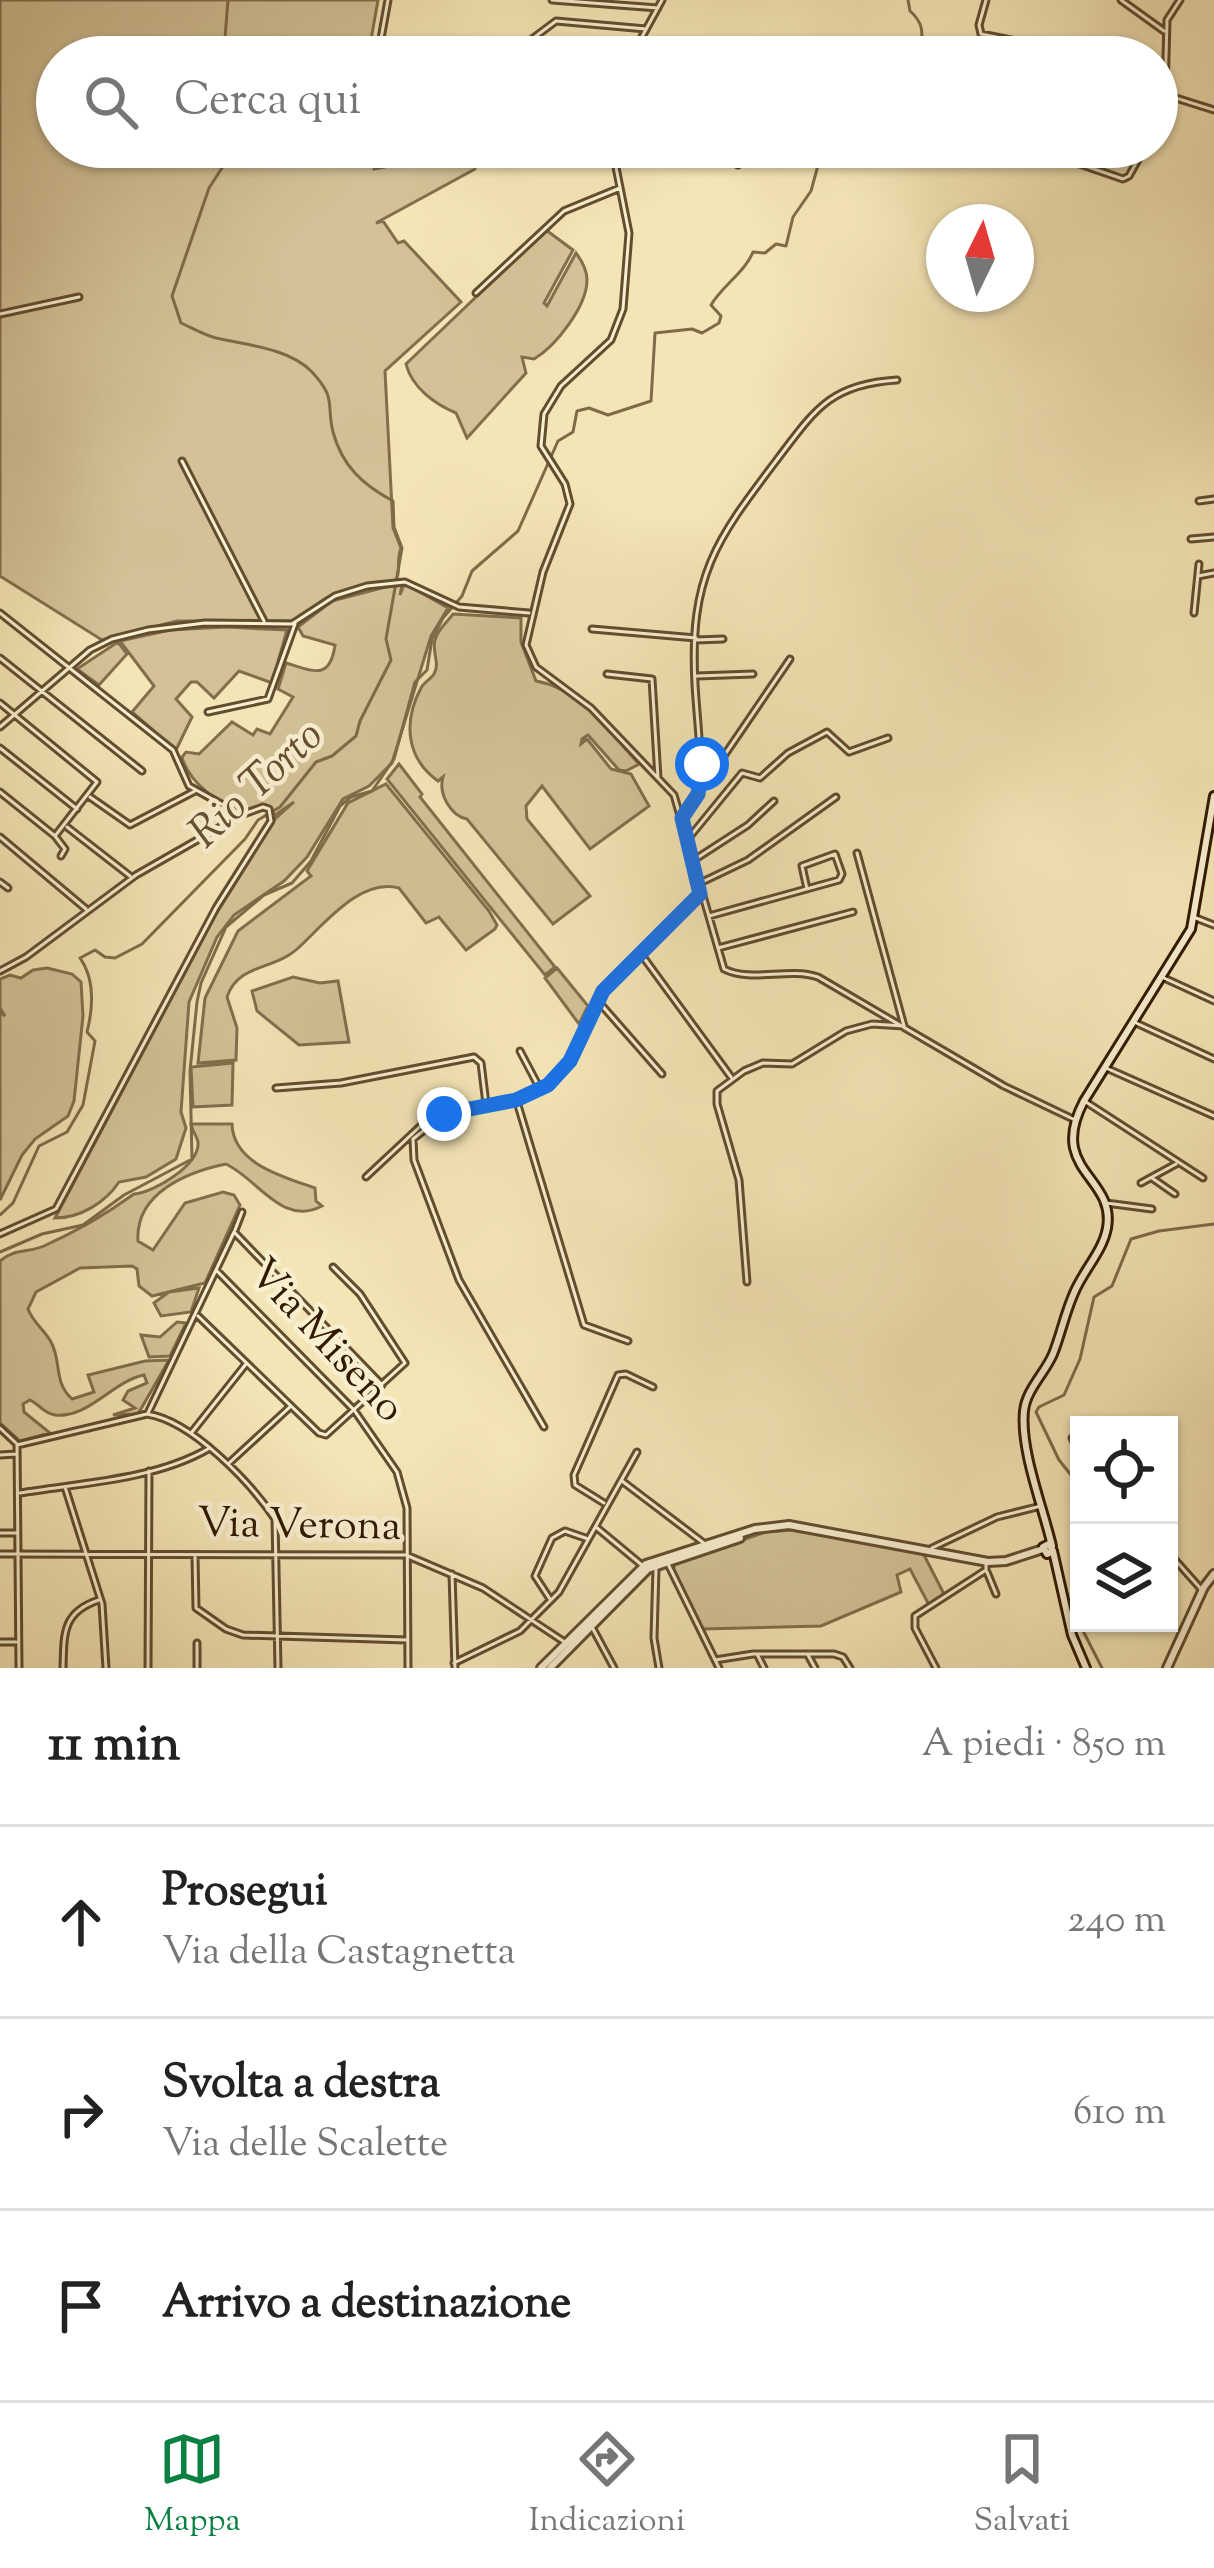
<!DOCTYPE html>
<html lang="it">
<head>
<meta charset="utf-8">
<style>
	:root { --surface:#fff; --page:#f2f2f2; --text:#222; --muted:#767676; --line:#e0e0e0; --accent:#0b8043 }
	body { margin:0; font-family:"Sorts Mill Goudy",serif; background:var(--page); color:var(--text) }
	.controls { position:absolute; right:36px; bottom:36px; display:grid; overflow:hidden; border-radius:0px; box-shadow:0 3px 9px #0004 }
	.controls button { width:108px; height:108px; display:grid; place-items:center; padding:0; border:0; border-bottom:3px solid var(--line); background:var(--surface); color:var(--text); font:60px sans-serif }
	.compass { position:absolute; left:926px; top:204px; width:108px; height:108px; border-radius:50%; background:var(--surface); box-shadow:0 3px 9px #0004; rotate:5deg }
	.stop { position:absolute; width:36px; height:36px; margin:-27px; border:9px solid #1a73e8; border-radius:50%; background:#fff }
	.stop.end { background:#1a73e8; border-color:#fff; box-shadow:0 3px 12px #0008 }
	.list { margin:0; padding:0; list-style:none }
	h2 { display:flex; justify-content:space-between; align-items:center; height:156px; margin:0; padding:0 48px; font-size:51px }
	h2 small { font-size:39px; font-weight:400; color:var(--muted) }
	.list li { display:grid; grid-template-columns:78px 1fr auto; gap:36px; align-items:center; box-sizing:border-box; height:192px; padding:0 48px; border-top:3px solid var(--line) }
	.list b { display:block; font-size:45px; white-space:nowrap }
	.list p { margin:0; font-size:39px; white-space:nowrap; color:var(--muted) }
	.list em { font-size:39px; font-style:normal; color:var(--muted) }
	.icon { flex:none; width:66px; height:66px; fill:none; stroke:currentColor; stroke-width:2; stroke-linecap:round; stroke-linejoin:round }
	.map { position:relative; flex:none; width:1214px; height:1668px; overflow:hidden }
	.search { position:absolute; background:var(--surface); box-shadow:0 3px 9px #0004; left:36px; right:36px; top:36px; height:132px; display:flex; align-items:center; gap:30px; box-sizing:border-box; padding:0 42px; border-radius:66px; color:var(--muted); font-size:45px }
	.sheet { height:732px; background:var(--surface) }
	nav { display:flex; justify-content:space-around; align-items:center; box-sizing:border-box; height:168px; border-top:3px solid var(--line); background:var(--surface); font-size:33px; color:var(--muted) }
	nav a { display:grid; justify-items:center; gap:6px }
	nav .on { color:var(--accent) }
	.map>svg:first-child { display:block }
	.green { fill:#d3c297; stroke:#826e4c; stroke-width:3 }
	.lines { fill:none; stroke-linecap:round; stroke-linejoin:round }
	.stream { stroke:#7f6a48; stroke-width:3 }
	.minor-casing { stroke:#624d2e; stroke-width:9 }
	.tertiary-casing { stroke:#624d2e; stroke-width:12 }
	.secondary-casing { stroke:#321a00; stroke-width:12 }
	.minor { stroke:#f8eed0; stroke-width:3 }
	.tertiary { stroke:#f8eed0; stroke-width:6 }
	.secondary { stroke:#f8eed0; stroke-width:6 }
	.route { stroke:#1a73e8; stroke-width:15 }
	.labels { text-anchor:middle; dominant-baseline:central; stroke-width:9; stroke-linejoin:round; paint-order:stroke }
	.street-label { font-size:42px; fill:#321a00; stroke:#f8eed0 }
	.water-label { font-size:45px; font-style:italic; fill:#655030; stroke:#f8eed0 }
</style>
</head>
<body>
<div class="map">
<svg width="1214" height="1668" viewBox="0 0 1214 1668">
	<rect width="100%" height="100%" fill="#f4e5b6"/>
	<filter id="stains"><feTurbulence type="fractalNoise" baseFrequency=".00167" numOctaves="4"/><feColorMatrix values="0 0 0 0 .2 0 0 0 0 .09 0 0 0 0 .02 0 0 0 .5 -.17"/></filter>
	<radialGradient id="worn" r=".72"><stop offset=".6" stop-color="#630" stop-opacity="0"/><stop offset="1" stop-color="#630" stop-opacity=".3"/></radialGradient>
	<!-- green -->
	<path class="green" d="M0 0H378L368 57H57V147H372L374 169C417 164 429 132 473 160L475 169 376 223 383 221 398 243 404 241 461 302 385 371 393 528 401 548C396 560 401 570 396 581L374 583 326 598 293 621H177L102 640 0 576Z
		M546 230 573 250 544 303 547 306 576 253C582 261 587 269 587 280 587 306 556 346 534 359L522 357 526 373 467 438 456 413C435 404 412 388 406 364Z
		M393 585H402L400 595 404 585 411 587 448 608 431 636 392 763 369 786 343 799 307 857 284 881 234 915 217 937 189 1002 181 1112 186 1128 176 1159 146 1177 119 1182C105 1203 80 1218 55 1218L216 914 275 819 294 802 275 815 266 805C259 806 253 809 246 809 223 811 188 781 182 757L186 752 199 754 232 722 253 735 257 729 270 734 293 697 278 689 286 663C313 671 330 681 335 645L303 636 298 627 332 601Z
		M453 614 521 618V642L536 681C582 689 609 732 639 764L626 771 619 770 588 735 582 739 581 744 587 739 611 769 631 774 649 806 590 849 542 786 526 806 527 819 590 896 553 924 467 819C451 816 438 794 443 777L438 781C406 758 403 722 421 688 424 682 431 679 434 674 441 662 430 650 436 637 439 629 448 621 453 614Z
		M226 627 287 630 272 683 239 671 214 698 197 682H191L176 699 192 717 176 750 132 712 154 686 120 641 170 630Z
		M118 642 127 654 99 685 77 669Z
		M399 764 422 794 420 797 555 967 545 975 387 779Z
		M386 784 489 911 497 925 495 929 466 950 439 917 426 923 399 888C360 877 323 926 296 950 273 970 238 964 227 997L237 1028 236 1060 198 1063 205 998 238 931 311 876 307 871 348 803Z
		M47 968 72 974 81 982 83 1016 74 1101 68 1116 35 1139 22 1155 0 1200V1012L5 1016 0 1008V979L10 975 21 978 33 970Z
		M557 968 588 1006 579 1024 545 978Z
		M293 977 320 983 338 981 349 1042 299 1045 257 1011 252 991Z
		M233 1063 232 1105 193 1107 191 1067Z
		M191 1124H232C233 1164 284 1177 315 1188L316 1201 322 1206C282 1227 258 1179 226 1164 187 1172 135 1193 138 1241L153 1250 185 1203 223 1192 234 1195 240 1205 205 1283 152 1296 139 1286 137 1269 132 1266 80 1268 36 1292 28 1309C34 1324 44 1329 51 1342 62 1362 53 1382 72 1399L94 1392 88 1375 145 1361 169 1360 138 1414 113 1415 135 1408 123 1400 128 1391 147 1383 144 1375C113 1381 88 1419 55 1415 44 1414 39 1404 30 1400L23 1404 24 1412 50 1433 20 1441 0 1423V1261C15 1248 28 1253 44 1246 75 1232 105 1215 134 1194 153 1193 200 1165 198 1142 197 1136 192 1131 191 1124Z
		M199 1288 191 1312 161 1316 154 1303 169 1292Z
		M177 1322 186 1323 170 1356 149 1357 141 1335 160 1337Z
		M792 1530 923 1553 945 1596 929 1605 910 1569 897 1575 901 1592 821 1626 702 1629 673 1571 675 1563 766 1532Z"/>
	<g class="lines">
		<!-- stream -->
		<path class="stream" d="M908 0 910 11C927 26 921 37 921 57
			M228 57 246 54 240 39 225 38 228 0
			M0 1215 13 1203 39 1146 67 1132 83 1105 95 1041 87 1032C93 1008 95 979 80 958L95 950 105 957 115 958 142 944 245 839 258 820 280 807 316 762 332 756 356 736 360 721 391 660 386 639 402 548 394 527 393 501C363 485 342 466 333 432 326 403 337 399 312 372 289 348 246 345 216 338 204 335 192 328 181 323L172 296 209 188 222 168 217 151 221 147
			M0 1252 42 1234 83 1225 124 1195 192 1159 190 1071 197 1002 201 983 226 927 264 895 292 883 311 861 340 806 351 797 372 791 394 759 415 682 427 670 432 639 443 618 462 596 472 571 518 531 558 441 573 432 577 411 589 408 608 415 651 401 655 333 692 329 702 333 719 323 721 316 711 305C722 286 745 272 753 252L765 253 776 244 786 246 793 217 811 191 823 147
			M1079 1485 1059 1460 1036 1412 1039 1407 1064 1395 1080 1359 1094 1297 1112 1286 1131 1239 1159 1231 1214 1224
			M1079 1597 1078 1621 1102 1668"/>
		<defs>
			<path id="minor" d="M552 0 658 8
				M986 0 979 25 981 34 1016 41 1057 57
				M1121 0 1164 31
				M642 41 672 57
				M378 55 388 0
				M458 57 472 51 524 45 556 21 646 29
				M631 57 662 0
				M1157 92 1214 110
				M1165 94 1167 20 1180 0
				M1157 125 1171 98
				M612 147 629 233 623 309 611 340 561 386 544 414 541 446 565 484 570 504 543 572 526 645 536 667 591 708 674 795 724 969C752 983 787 967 818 977L1004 1086 1073 1119
				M702 147 738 165 752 147
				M784 147 801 156
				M1039 150 1123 179 1129 176 1145 147
				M592 156 611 148
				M499 157 519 147
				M476 293 564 211 620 188
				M0 314 79 297
				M182 461 264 621
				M1199 501 1214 499
				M1191 539 1214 537
				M1198 576 1214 573
				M0 613 173 750 189 786 241 815
				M1194 613 1199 564
				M592 629 696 638
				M696 640 723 639
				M0 658 142 771
				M607 674 652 679 658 778
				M697 676 753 674
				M0 703 97 782 55 836
				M208 712 268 699 295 624
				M0 727 90 650 112 639 148 630 205 623 292 624 335 596 367 586 405 582 459 607 529 613
				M0 748 77 809
				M0 792 55 836 65 849 61 856
				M698 794C703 756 697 722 695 684 689 574 717 539 779 457 816 408 832 384 897 380
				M90 797 130 825 195 791
				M683 816 790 659
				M67 827 130 876
				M0 837 86 909
				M688 839 742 773 760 778 788 753 827 732 849 752 888 738
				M694 860 748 825 774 801
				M0 882 8 888
				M700 883 748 860 836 797
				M709 916 839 880 842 874 835 854 802 866 807 889
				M1196 918 1214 925
				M718 948 853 912
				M641 954 731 1077
				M0 971 26 957 136 875 241 815 263 807 269 809 271 821 216 908 56 1209 0 1234
				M1164 978 1214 1001
				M598 1001 662 1074
				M1134 1022 1214 1059
				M520 1051 540 1089
				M1106 1068 1214 1116
				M276 1088 341 1083 474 1057 481 1063 486 1104
				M517 1102 584 1325 628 1341
				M1086 1102 1203 1178
				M438 1119 413 1139 414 1160 459 1280 544 1427
				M366 1177 427 1120 516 1100 548 1085 568 1064 603 991 701 894
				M1152 1178 1175 1194
				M1141 1183 1176 1164
				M1106 1203 1152 1209
				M235 1230 242 1212
				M216 1270 354 1410 397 1472 407 1508 408 1668
				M747 1282 739 1180 717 1104V1091L744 1071 763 1063 792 1064 846 1031 872 1024 904 1026 857 853
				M198 1316 319 1433 326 1435 405 1363 360 1294 333 1267
				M148 1413 234 1232 382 1385
				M0 1428 16 1443
				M192 1432 246 1364
				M1072 1438 1079 1452
				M0 1455 16 1454
				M228 1464 291 1406
				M622 1481 705 1544
				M65 1487 102 1604 106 1668
				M20 1493C80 1483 154 1480 208 1449
				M604 1503 575 1485 574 1475 618 1375 626 1374 653 1387
				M596 1527 643 1566
				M0 1533H16
				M932 1548 997 1517 1041 1506
				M1169 1553 1201 1589
				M0 1554 406 1555 483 1588 563 1641
				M195 1556 196 1608 226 1629 243 1635 407 1640
				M668 1564 719 1668
				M656 1568 654 1638 659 1668
				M987 1572 996 1594
				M452 1574 455 1668
				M550 1599 535 1576 552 1538 565 1531 588 1539
				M593 1629 614 1668
				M0 1642H16
				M757 1654 764 1668
				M808 1655 815 1668
				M715 1660 753 1654H834L843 1657 850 1668
				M454 1663 520 1631 559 1592 637 1452
				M19 1668 17 1445 147 1414C192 1421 250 1482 275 1519L278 1668
				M63 1668C64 1634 62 1612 99 1600
				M148 1668 149 1471
				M197 1668V1643
				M936 1668 915 1628V1616L986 1570V1565"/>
			<path id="tertiary" d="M541 1668 646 1564 755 1529 789 1525 988 1562 1006 1561 1043 1549
				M550 1668 648 1569 740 1538
				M1167 1668 1204 1587 1214 1574"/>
			<path id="secondary" d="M1049 1544 1053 1551 1047 1554 1043 1547Z
				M1052 1546C1043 1507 1020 1450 1024 1411 1026 1390 1045 1373 1053 1354 1061 1334 1065 1313 1074 1293 1083 1271 1103 1251 1107 1228 1116 1176 1047 1171 1084 1101L1191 929 1214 796
				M1053 1551 1072 1635 1086 1668"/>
		</defs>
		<!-- minor casing -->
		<use href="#minor" class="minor-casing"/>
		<!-- tertiary casing -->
		<use href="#tertiary" class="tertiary-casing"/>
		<!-- secondary casing -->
		<use href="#secondary" class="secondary-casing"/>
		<!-- minor -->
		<use href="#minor" class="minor"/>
		<!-- tertiary -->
		<use href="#tertiary" class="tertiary"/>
		<!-- secondary -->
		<use href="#secondary" class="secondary"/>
	</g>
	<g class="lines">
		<!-- route -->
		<path class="route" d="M444 1114 516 1100 548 1085 570 1061 603 991 700 894 682 818 698 794 702 764"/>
	</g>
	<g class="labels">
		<!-- street labels -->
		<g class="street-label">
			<text transform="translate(325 1342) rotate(47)">Via Miseno</text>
			<text transform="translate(299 1527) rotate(1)">Via Verona</text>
		</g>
		<!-- water labels -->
		<g class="water-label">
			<text transform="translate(258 786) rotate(-43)">Rio Torto</text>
		</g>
	</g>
	<rect width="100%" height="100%" filter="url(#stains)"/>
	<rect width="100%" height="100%" fill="url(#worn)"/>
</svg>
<div class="controls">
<button><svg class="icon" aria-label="locate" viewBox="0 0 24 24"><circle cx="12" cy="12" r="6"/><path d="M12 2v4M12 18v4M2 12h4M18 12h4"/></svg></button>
<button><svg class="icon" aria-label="layers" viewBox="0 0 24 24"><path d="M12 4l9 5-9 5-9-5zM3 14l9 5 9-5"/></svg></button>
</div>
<svg class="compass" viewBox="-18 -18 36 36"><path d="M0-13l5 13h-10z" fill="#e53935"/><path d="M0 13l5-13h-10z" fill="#767676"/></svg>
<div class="stop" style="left:702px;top:764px"></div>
<div class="stop end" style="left:444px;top:1114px"></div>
<div class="search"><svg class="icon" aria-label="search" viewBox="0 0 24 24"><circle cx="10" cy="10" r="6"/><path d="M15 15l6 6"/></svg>Cerca qui</div>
</div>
<section class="sheet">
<h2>11 min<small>A piedi · 850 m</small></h2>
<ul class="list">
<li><svg class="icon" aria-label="ahead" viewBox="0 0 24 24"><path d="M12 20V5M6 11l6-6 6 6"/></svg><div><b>Prosegui</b><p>Via della Castagnetta</p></div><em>240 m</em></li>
<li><svg class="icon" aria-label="right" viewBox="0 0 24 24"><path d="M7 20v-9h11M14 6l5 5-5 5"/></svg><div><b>Svolta a destra</b><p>Via delle Scalette</p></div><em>610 m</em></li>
<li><svg class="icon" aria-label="arrive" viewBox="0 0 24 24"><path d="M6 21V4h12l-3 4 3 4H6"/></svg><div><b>Arrivo a destinazione</b></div></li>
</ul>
</section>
<nav>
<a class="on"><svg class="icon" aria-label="map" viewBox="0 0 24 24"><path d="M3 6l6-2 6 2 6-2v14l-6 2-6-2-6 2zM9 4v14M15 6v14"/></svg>Mappa</a>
<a><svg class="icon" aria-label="directions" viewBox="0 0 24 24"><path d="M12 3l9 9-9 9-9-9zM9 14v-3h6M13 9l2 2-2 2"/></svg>Indicazioni</a>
<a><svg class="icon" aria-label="saved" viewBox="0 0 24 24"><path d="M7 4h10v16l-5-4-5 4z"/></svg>Salvati</a>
</nav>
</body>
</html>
